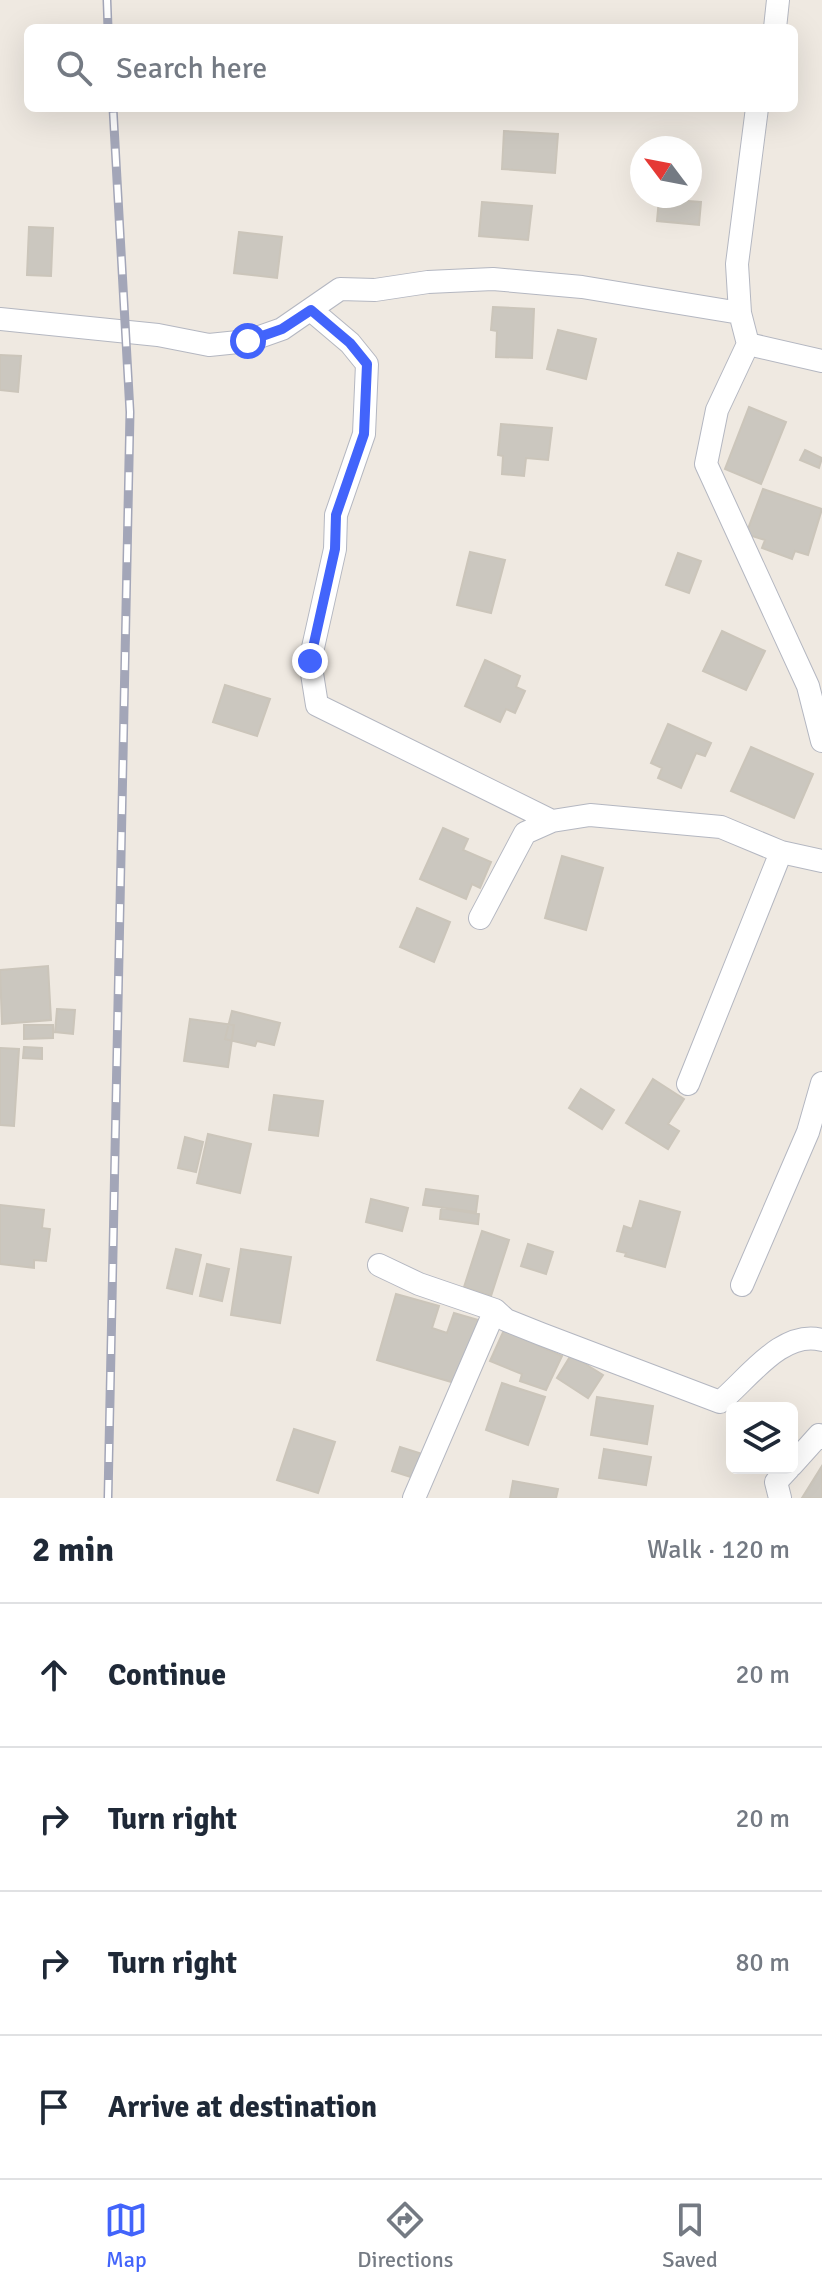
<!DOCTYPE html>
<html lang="en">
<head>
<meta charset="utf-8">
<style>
	:root { --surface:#fff; --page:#f6f6f7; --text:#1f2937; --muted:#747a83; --line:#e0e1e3; --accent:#4264fb }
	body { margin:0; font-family:Signika,sans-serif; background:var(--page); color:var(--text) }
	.controls { position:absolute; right:24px; bottom:24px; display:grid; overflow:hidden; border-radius:12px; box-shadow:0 8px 32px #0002 }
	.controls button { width:72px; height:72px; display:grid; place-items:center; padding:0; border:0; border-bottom:2px solid var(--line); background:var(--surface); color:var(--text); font:40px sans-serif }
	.compass { position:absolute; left:630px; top:136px; width:72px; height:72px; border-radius:50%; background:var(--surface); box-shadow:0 8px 32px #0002; rotate:302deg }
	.stop { position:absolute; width:24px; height:24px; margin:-18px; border:6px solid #4264fb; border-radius:50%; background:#fff }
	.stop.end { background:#4264fb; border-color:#fff; box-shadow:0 2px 8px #0008 }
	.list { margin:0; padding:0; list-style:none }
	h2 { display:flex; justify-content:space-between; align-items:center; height:104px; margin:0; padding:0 32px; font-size:34px }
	h2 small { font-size:26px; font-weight:400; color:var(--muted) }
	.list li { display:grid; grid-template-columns:52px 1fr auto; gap:24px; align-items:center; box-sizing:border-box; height:144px; padding:0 32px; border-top:2px solid var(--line) }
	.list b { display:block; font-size:30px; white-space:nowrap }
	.list em { font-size:26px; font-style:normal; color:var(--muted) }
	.icon { flex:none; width:44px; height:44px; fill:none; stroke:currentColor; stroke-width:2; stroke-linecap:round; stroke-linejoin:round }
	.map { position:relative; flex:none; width:822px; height:1498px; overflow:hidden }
	.search { position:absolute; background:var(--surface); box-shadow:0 8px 32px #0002; left:24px; right:24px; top:24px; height:88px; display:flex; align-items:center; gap:20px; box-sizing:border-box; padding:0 28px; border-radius:12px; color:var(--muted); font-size:30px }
	.sheet { height:680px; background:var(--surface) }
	nav { display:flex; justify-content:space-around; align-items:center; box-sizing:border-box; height:112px; border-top:2px solid var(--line); background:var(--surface); font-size:22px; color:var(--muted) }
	nav a { display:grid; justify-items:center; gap:4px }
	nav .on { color:var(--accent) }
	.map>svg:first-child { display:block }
	.building { fill:#cbc7bf; stroke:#cbc5ba; stroke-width:2 }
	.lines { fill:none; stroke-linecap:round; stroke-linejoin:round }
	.street-casing { stroke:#b4b7c1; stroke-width:24 }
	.street { stroke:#fff; stroke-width:22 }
	.rail-casing { stroke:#a3a6b8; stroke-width:9 }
	.rail { stroke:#fff; stroke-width:6; stroke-dasharray:18; stroke-linecap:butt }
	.route { stroke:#4264fb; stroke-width:10 }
</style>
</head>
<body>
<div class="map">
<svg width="822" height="1498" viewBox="0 0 822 1498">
	<rect width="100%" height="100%" fill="#efe9e1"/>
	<!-- building -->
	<path class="building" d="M504 131 558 134 555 173 502 169Z
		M659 199 701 202 699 225 657 221Z
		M482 202 532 206 528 240 479 236Z
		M29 227 53 228 51 276 27 275Z
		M239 232 282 237 277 278 234 273Z
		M493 307 534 309 532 358 496 357 497 331 491 330Z
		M558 330 596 339 586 379 547 369Z
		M0 355 21 356 18 392 0 390Z
		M749 407 786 422 761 484 725 469Z
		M501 424 552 428 548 460 526 458 524 476 502 474 503 456 498 455Z
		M805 450 822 458 819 468 800 460Z
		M763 489 822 509 808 555 795 551 792 559 762 548 765 540 746 534Z
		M470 552 505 560 491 613 457 605Z
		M678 553 701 561 689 593 666 585Z
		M722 631 765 651 746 690 703 671Z
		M485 660 520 676 516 687 525 691 515 713 506 709 500 722 465 706Z
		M225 685 270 699 257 736 213 722Z
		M668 724 711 743 705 756 696 753 681 788 658 778 662 768 651 763Z
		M751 747 813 774 794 818 731 791Z
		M443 828 468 839 463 850 491 862 480 888 472 884 466 899 420 879Z
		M562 856 603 868 586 930 545 918Z
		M417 908 450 922 434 962 400 947Z
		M48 966 51 1020 2 1024 0 970Z
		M57 1009 75 1010 73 1034 55 1032Z
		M232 1011 280 1023 274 1045 257 1041 255 1046 225 1039Z
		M190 1019 234 1025 228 1067 184 1061Z
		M24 1025H53V1038L24 1039Z
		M24 1047 42 1048V1059L23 1058Z
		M0 1048 19 1049 14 1126 0 1125Z
		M653 1079 684 1099 668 1124 679 1131 668 1149 626 1123Z
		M581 1089 614 1110 602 1129 569 1108Z
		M274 1095 323 1101 318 1136 269 1130Z
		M208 1134 251 1144 240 1193 197 1183Z
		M185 1137 203 1142 196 1172 178 1168Z
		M426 1189 478 1196 476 1212 423 1205Z
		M371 1199 408 1208 402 1231 366 1222Z
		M640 1201 680 1212 665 1267 625 1256 626 1253 617 1251 624 1226 632 1229Z
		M0 1205 44 1210 42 1228 50 1229 46 1261 34 1260V1268L0 1264Z
		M441 1208 479 1214 478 1224 440 1219Z
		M482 1231 509 1240 491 1296 464 1287Z
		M528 1244 553 1252 546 1274 521 1266Z
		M176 1249 201 1255 192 1294 167 1288Z
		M241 1249 291 1257 280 1323 231 1315Z
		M207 1264 229 1269 222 1301 200 1296Z
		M396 1294 439 1306 432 1328 447 1333 454 1313 478 1320 458 1384 377 1360Z
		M504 1330 562 1356 546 1390 520 1381 522 1374 490 1361Z
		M571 1355 603 1375 588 1398 557 1378Z
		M502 1383 545 1397 528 1445 486 1430Z
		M597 1397 653 1406 647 1444 591 1435Z
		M294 1429 335 1442 318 1493 277 1480Z
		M400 1447 422 1454 414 1478 392 1471Z
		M604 1449 651 1457 646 1485 599 1478Z
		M822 1466V1498H802Z
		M513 1481 558 1489 556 1498H510Z"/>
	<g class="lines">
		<defs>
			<path id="street" d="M775 28 778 0
				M757 108 737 264 740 313 748 344 717 410 706 464 808 686 822 741
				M311 310 350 343 367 364 364 434 336 515 335 549 310 661 317 705 552 821
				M0 319 158 335 209 345 248 341 282 329 340 289 375 290 428 282 493 279 582 287 740 313
				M748 344 822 361
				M480 918 525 833 552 821 590 815 721 827 781 852 822 861
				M688 1084 781 852
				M379 1265 419 1284 495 1310 506 1320 541 1334 720 1402C748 1379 782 1329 822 1340
				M742 1285 808 1132 822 1083
				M792 1465 819 1435 822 1438
				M414 1498 495 1310
				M780 1498 776 1482 789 1468"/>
		</defs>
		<!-- street casing -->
		<use href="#street" class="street-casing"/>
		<!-- street -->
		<use href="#street" class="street"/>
		<defs>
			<path id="rail" d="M107 0 108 28
				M108 1498 130 412 113 108"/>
		</defs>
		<!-- rail casing -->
		<use href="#rail" class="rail-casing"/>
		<!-- rail -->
		<use href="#rail" class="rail"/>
	</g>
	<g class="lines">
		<!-- route -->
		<path class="route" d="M248 341 282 329 311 310 350 343 367 364 364 434 336 515 335 549 310 661"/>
	</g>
</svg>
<div class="controls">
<button><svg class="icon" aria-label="layers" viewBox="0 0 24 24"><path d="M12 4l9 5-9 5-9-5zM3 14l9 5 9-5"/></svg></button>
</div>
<svg class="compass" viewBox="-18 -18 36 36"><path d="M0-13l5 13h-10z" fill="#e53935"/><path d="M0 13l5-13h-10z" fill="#747a83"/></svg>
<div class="stop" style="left:248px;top:341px"></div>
<div class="stop end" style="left:310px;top:661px"></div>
<div class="search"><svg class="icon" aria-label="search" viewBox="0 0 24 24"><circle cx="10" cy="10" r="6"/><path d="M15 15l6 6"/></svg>Search here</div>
</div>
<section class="sheet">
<h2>2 min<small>Walk · 120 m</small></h2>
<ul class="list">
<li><svg class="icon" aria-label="ahead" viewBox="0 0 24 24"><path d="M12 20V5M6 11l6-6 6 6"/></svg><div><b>Continue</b></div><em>20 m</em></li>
<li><svg class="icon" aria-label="right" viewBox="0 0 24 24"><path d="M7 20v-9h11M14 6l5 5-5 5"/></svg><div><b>Turn right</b></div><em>20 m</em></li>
<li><svg class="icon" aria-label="right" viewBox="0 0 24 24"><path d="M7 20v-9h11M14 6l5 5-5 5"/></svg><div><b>Turn right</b></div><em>80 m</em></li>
<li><svg class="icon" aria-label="arrive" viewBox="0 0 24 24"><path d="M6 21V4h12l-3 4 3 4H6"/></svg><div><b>Arrive at destination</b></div></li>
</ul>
</section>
<nav>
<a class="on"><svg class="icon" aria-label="map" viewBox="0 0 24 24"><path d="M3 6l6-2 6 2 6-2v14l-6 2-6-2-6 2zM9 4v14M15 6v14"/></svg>Map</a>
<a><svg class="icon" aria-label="directions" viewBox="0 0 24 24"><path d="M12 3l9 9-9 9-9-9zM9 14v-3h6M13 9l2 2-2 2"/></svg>Directions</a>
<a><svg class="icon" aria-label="saved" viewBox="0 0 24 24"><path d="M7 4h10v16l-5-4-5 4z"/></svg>Saved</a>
</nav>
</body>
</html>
